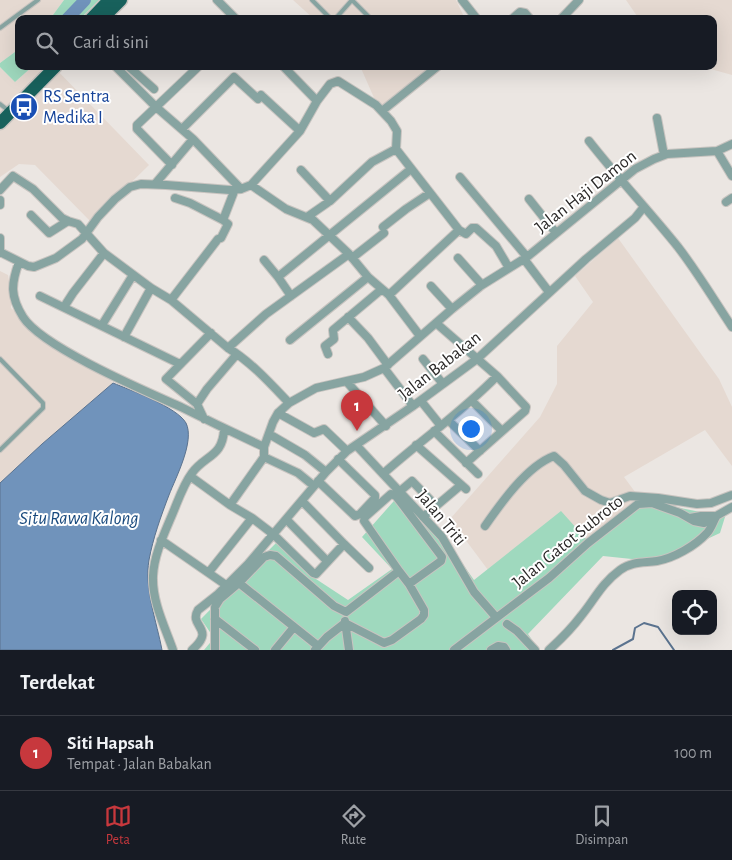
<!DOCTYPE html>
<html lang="id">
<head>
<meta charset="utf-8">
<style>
	:root { --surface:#171b24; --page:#20242c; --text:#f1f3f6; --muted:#9ea1a6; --line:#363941; --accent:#c7383d }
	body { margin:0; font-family:"Alegreya Sans",sans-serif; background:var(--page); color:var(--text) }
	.controls { position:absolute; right:15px; bottom:15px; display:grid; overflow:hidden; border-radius:10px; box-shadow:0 5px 20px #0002 }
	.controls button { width:45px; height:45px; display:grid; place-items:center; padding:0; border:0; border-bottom:1px solid var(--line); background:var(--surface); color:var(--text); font:25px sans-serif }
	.you { position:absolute; left:470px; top:428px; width:18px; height:18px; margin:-12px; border:4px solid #fff; border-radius:50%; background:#1a73e8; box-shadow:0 0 0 8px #1a73e833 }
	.badge { display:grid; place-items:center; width:32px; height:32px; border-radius:50%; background:var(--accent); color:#fff; font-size:16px; font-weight:700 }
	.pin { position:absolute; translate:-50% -41px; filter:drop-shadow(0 1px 2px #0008) }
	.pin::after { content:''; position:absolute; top:26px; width:18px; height:15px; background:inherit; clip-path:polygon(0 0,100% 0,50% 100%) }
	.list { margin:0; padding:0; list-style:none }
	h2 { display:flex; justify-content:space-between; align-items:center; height:65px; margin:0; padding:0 20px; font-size:21px }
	h2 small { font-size:16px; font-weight:400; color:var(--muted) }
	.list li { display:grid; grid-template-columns:32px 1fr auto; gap:15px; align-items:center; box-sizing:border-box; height:75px; padding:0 20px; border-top:1px solid var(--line) }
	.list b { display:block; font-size:19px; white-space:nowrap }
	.list p { margin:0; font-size:16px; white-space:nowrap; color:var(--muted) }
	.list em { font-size:16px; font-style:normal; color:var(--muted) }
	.icon { flex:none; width:28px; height:28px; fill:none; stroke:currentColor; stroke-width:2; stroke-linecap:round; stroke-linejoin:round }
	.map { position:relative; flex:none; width:732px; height:650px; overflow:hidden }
	.search { position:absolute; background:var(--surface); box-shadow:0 5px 20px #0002; left:15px; right:15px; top:15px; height:55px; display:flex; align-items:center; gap:12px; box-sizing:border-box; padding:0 18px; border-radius:10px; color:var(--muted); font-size:19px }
	.sheet { height:140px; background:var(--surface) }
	nav { display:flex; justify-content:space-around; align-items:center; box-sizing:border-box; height:70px; border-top:1px solid var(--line); background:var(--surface); font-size:14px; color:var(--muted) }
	nav a { display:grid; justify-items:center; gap:2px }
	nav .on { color:var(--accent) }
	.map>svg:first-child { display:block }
	.built { fill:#e5d9d1 }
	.green { fill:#9fd9be }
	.water { fill:#7093bb; stroke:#5b738f }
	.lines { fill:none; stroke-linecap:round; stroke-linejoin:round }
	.stream { stroke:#5b738f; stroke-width:2 }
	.river { stroke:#7093bb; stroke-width:12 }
	.service-casing { stroke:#c8c4c0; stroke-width:6 }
	.minor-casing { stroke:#c8c4c0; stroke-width:10 }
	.trunk-casing { stroke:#c8c4c0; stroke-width:15 }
	.service { stroke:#87a4a1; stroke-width:4 }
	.minor { stroke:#87a4a1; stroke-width:8 }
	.trunk { stroke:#18615c; stroke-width:12 }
	.labels { text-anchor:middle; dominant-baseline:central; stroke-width:4; stroke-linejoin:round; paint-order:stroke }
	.transit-label { font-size:18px; fill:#164399; stroke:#fff; text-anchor:start }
	.street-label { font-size:18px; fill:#2a2827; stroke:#fff }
	.water-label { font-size:19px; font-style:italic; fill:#194a7e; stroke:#fff }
</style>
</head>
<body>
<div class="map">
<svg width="732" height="650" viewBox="0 0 732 650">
	<rect width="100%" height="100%" fill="#ebe6e2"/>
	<!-- built -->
	<path class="built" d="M0 0H64L50 19H19V49L0 63Z
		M293 0H456L465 19H314Z
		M626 0H732V75L700 66H713V19H639Z
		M33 66H53L149 165 91 222 35 165 19 164 0 177V67L15 82Z
		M360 66H442L430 78 383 108 375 100Z
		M618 238 719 379 732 407V466L705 430 624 477 641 500 587 541 561 512 488 570 450 519 540 417 557 384V346L593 302 575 276Z
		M0 271 8 275 11 292V308L29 324 98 366 113 383 42 444 0 483Z"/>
	<!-- green -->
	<path class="green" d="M64 0H99L80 19H50Z
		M19 49V66H33L15 82 0 67V63Z
		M401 493 441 533 474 580 561 511 587 540 641 500 725 517 720 533 675 554 651 561 603 556 528 634 539 650H204L214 638 201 619 277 542 316 579 348 600 392 569 362 537Z"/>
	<!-- water -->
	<path class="water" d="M113 383C130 390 177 407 186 423 195 441 176 477 169 495 161 516 153 538 149 560 144 588 157 623 162 650H0V483L42 444Z"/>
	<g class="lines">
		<!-- stream -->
		<path class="stream" d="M613 650 633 639 635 628 644 623 658 627 674 650"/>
		<!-- river -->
		<path class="river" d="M67 19 85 0"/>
		<defs>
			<path id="service" d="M312 0 330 18H336L352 0 371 19
				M0 28 38 0
				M0 104 9 111
				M0 359 43 403V408L0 450"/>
			<path id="minor" d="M217 0 236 19
				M462 0 477 19
				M512 19 520 12 525 13 530 19
				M561 19 579 0
				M115 66 156 107 193 139 241 189
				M128 66 154 89
				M317 101 330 84 338 81 376 105 391 121 397 131 396 149 459 230 466 234 472 228H476L496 246 509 268
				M382 111 438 66
				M657 118 664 155
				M182 129 234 77 258 99 261 95 263 97 300 131
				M589 141C618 178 649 211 678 247 698 273 714 300 732 327
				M717 151 732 176
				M172 165 137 129V125L199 66
				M301 170 330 201
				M460 177 527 257
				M155 184 193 139
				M251 185 286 209 313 220 349 254 368 277 389 295 420 336
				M0 190 13 176 33 189 62 218 68 221 78 224 104 253 151 288 171 300 228 348C251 362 270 383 289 403
				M175 198 190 203 223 220
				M529 199 556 233
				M0 200V205
				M726 202 732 198
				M31 215 49 233 68 221
				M307 217 330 201 372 162 396 149
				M383 227 406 209 430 193
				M0 238V253
				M0 252 28 266 34 267 56 258 82 239 98 217 115 199 130 187 141 184 166 185 230 190 241 189 251 185 300 131 317 101 283 66
				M352 258 384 233
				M458 258 482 285
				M524 259 549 292
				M264 260 278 277
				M19 262C11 284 10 296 23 317 42 347 145 391 181 407 209 421 236 434 264 447
				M431 286 452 309
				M389 295 459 230
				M40 296 180 364
				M291 296 278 277 411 169
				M171 300 218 239 221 238 228 224 223 220 235 189
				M64 307 73 293 104 253
				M348 317 368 338 388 365
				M436 323 497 376 526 407 525 411 466 463
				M102 325 133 275
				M124 337 151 288
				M290 340 368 277
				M228 348 266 314 349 254
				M328 354 325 346 334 339 333 330 382 289
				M423 359 443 384
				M384 368 413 406
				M347 382 386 426
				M421 401 441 426
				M472 401 502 431
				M197 404 207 389 237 354
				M278 413 314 433 324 429 347 451
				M204 419 197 404 166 379 211 333
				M448 420 480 451
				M434 431 478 474
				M269 434 305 455 326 472
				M356 445 442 537 474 592 495 616
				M416 445 466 489
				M383 474C420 441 462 412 497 376
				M190 476 230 505 252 518 273 534 313 573 316 574 344 544 302 501
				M318 481 355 516 360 514 375 498V495L338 459
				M314 486 298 473 264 457V447L273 422 278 413 289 403 316 388 364 377 384 368 452 309 482 285 527 257 635 169 654 159 667 154 717 151 732 144
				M399 492 412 481 436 506
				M230 505 264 457
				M423 517 461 485
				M690 518 701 516H714
				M286 519 327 561
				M485 526C501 503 527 466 554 456L564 465 585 491 601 500 610 503 630 496 658 498 697 504 711 503 732 495
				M161 540 226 585
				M344 544 369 568
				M399 571 364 521 365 517 391 494 396 496 442 557 441 561 409 584
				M209 572 252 518
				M239 583 318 646
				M215 619 255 650
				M345 621 349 650
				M507 624 517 631 535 650
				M173 650C165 627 152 602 153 576 154 555 164 534 172 515 178 501 183 485 192 473 205 455 223 457 224 429
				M192 650C217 628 188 627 198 610L217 595 248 564 326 472 347 451 413 406 477 359 586 259 635 218 643 208
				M215 650V607L220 599 239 583 264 557 270 555 276 556 334 606 346 612 399 571 409 584 424 610V615L421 619 392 640 384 643 345 623
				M275 650 294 627
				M315 650 327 637 345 623
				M454 650 549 578 588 543 638 504 652 503 680 513 694 521 704 523 732 507
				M491 650 498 646 504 647 506 650
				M549 650C560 640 572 628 581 616 595 599 601 584 620 570 632 561 644 563 657 561 674 558 695 546 707 533 711 529 713 522 716 517"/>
			<path id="trunk" d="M105 16 121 0
				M91 19 109 0
				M0 123 56 66"/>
		</defs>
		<!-- service casing -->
		<use href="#service" class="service-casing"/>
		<!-- minor casing -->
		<use href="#minor" class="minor-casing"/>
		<!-- trunk casing -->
		<use href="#trunk" class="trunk-casing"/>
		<!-- service -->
		<use href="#service" class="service"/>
		<!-- minor -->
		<use href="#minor" class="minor"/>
		<!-- trunk -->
		<use href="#trunk" class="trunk"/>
	</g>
	<!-- icons -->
	<defs>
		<symbol id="bus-disc" viewBox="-11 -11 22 22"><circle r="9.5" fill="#1a4fb4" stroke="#fff"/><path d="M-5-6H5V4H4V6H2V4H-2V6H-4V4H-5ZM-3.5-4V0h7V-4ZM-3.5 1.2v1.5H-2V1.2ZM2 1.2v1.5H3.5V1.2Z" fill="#fff"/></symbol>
	</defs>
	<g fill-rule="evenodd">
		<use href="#bus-disc" x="8" y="91" width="32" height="32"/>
	</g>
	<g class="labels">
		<!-- transit labels -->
		<g class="transit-label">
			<text x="43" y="97">RS Sentra<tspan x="43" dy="21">Medika I</tspan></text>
		</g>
		<!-- street labels -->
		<g class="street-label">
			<text transform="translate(586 192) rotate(-38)">Jalan Haji Damon</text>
			<text transform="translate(440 366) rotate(-38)">Jalan Babakan</text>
			<text transform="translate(441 518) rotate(50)">Jalan Triti</text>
			<text transform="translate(568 542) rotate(-39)">Jalan Gatot Subroto</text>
		</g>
		<!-- water labels -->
		<g class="water-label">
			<text x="79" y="518">Situ Rawa Kalong</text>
		</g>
	</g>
</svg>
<div class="controls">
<button><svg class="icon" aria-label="locate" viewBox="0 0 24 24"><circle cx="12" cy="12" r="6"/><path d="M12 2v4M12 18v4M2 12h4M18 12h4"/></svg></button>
</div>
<div class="you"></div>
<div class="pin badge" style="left:357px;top:431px">1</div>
<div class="search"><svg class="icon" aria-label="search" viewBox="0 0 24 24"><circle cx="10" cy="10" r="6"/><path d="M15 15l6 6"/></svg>Cari di sini</div>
</div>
<section class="sheet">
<h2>Terdekat<small></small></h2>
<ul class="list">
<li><span class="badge">1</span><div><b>Siti Hapsah</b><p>Tempat · Jalan Babakan</p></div><em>100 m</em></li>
</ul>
</section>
<nav>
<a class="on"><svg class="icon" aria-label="map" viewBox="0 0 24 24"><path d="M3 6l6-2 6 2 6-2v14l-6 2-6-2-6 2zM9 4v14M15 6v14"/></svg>Peta</a>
<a><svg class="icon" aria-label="directions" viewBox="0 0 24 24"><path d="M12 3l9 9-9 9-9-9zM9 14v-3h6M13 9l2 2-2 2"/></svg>Rute</a>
<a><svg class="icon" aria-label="saved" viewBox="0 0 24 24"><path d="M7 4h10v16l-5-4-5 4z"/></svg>Disimpan</a>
</nav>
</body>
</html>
